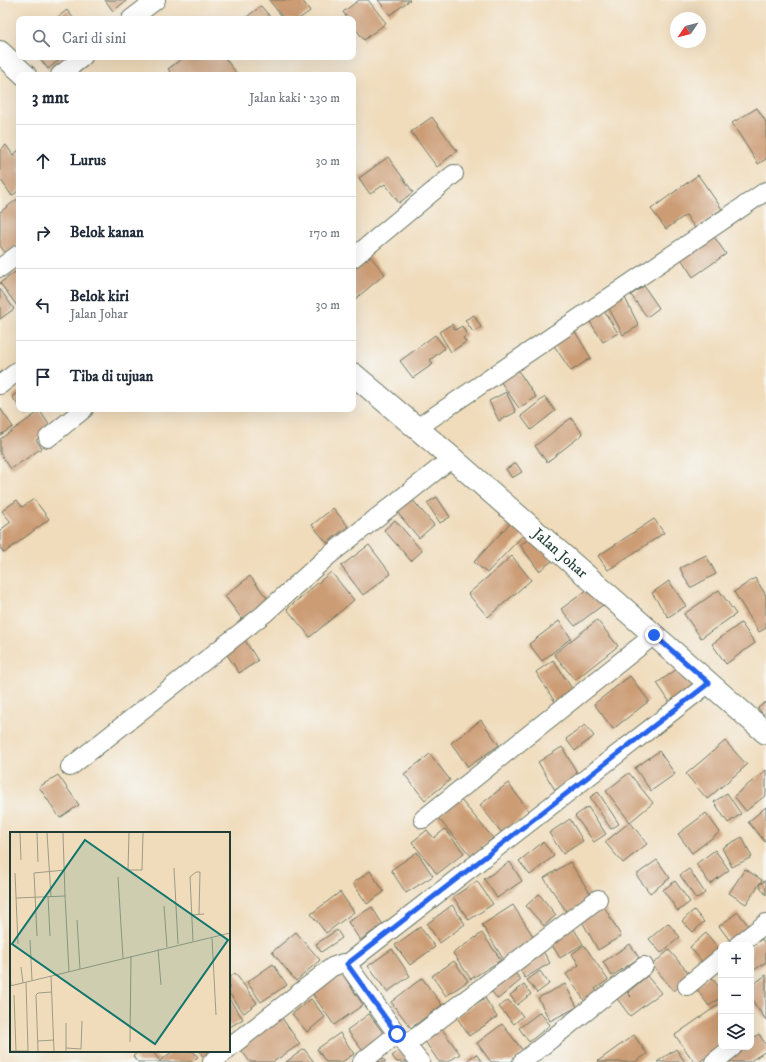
<!DOCTYPE html>
<html lang="id">
<head>
<meta charset="utf-8">
<style>
	:root { --surface:#fff; --page:#f6f6f7; --text:#1f2937; --muted:#747a83; --line:#e0e1e3 }
	body { margin:0; font-family:"IM FELL DW Pica",serif; background:var(--page); color:var(--text) }
	.controls { position:absolute; right:12px; bottom:12px; display:grid; overflow:hidden; border-radius:8px; box-shadow:0 4px 16px #0002 }
	.controls button { width:36px; height:36px; display:grid; place-items:center; padding:0; border:0; border-bottom:1px solid var(--line); background:var(--surface); color:var(--text); font:20px sans-serif }
	.compass { position:absolute; left:670px; top:12px; width:36px; height:36px; border-radius:50%; background:var(--surface); box-shadow:0 4px 16px #0002; rotate:235deg }
	.stop { position:absolute; width:12px; height:12px; margin:-9px; border:3px solid #2563eb; border-radius:50%; background:#fff }
	.stop.end { background:#2563eb; border-color:#fff; box-shadow:0 1px 4px #0008 }
	.list { margin:0; padding:0; list-style:none }
	h2 { display:flex; justify-content:space-between; align-items:center; height:52px; margin:0; padding:0 16px; font-size:17px }
	h2 small { font-size:13px; font-weight:400; color:var(--muted) }
	.list li { display:grid; grid-template-columns:26px 1fr auto; gap:12px; align-items:center; box-sizing:border-box; height:72px; padding:0 16px; border-top:1px solid var(--line) }
	.list b { display:block; font-size:15px; white-space:nowrap }
	.list p { margin:0; font-size:13px; white-space:nowrap; color:var(--muted) }
	.list em { font-size:13px; font-style:normal; color:var(--muted) }
	.icon { flex:none; width:22px; height:22px; fill:none; stroke:currentColor; stroke-width:2; stroke-linecap:round; stroke-linejoin:round }
	.map { position:relative; flex:none; width:766px; height:1062px; overflow:hidden }
	.search { position:absolute; background:var(--surface); box-shadow:0 4px 16px #0002; left:16px; top:16px; width:340px; height:44px; display:flex; align-items:center; gap:10px; box-sizing:border-box; padding:0 14px; border-radius:8px; color:var(--muted); font-size:15px }
	.panel { position:absolute; background:var(--surface); box-shadow:0 4px 16px #0002; left:16px; top:72px; width:340px; height:340px; border-radius:8px }
	.map>svg:first-child { display:block }
	.building { fill:#cc9c74 }
	.lines { fill:none; stroke-linecap:round; stroke-linejoin:round }
	.minor-casing { stroke:#687563; stroke-width:20 }
	.tertiary-casing { stroke:#687563; stroke-width:24 }
	.minor { stroke:#fff; stroke-width:18 }
	.tertiary { stroke:#fff; stroke-width:22 }
	.route { stroke:#2563eb; stroke-width:5 }
	.labels { text-anchor:middle; dominant-baseline:central; stroke-width:4; stroke-linejoin:round; paint-order:stroke }
	.street-label { font-size:15px; fill:#1f3d34; stroke:#f6f6f2 }
	.inset-road { fill:none; stroke:#9c9c85; stroke-width:1 }
	.view { fill:#0f766e; fill-opacity:0.15; stroke:#0f766e; stroke-width:2 }
	.inset-edge { fill:none; stroke:#1f3d34; stroke-width:2 }
</style>
</head>
<body>
<div class="map">
<svg width="766" height="1062" viewBox="0 0 766 1062">
	<rect width="100%" height="100%" fill="#f6f6f2"/>
	<filter id="ink" filterUnits="userSpaceOnUse"><feTurbulence type="fractalNoise" baseFrequency=".025" numOctaves="2"/><feDisplacementMap in="SourceGraphic" scale="8" xChannelSelector="R" yChannelSelector="G"/><feConvolveMatrix kernelMatrix="1 2 1 2 8 2 1 2 1" color-interpolation-filters="sRGB"/></filter>
	<filter id="wash" filterUnits="userSpaceOnUse"><feTurbulence type="fractalNoise" baseFrequency=".012" numOctaves="4" result="noise"/><feDisplacementMap in="SourceGraphic" scale="16" xChannelSelector="R" yChannelSelector="G"/><feGaussianBlur stdDeviation="0.9" result="paint"/><feColorMatrix in="noise" values="0 0 0 0 0 0 0 0 0 0 0 0 0 0 0 0 0 1.4 0 .05"/><feComposite in="paint" operator="in"/></filter>
	<g filter="url(#wash)">
		<rect width="100%" height="100%" fill="#f0dcbb"/>
		<g id="blocks">
			<!-- building -->
			<path class="building" d="M105 0H127L113 11Z
				M269 0H302L310 11 299 19H284Z
				M359 0H368L386 23 364 40 353 25V19H348L343 12Z
				M378 0H410L390 15Z
				M261 6 272 19H244Z
				M67 10 74 19H55Z
				M39 57H63L48 69Z
				M184 57H224L238 75H172L168 69Z
				M757 108 766 122V159L758 164 732 123Z
				M432 117 457 151 437 167 411 132Z
				M6 145 13 155 19 150V190L12 196 0 179V150Z
				M388 157 413 192 399 203 385 184 370 194 359 178Z
				M698 175 722 209 695 228 686 215 666 229 651 209Z
				M19 198V244L6 254 0 246V212Z
				M706 225 726 254 693 277 674 248Z
				M368 254 385 274 353 301V267Z
				M18 270 19 306 18 307 0 283Z
				M644 286 659 308 647 317 631 295Z
				M620 288 639 326 623 335 603 297Z
				M0 289 14 309 0 319Z
				M602 308 618 333 603 342 587 317Z
				M474 315 481 327 473 332 465 320Z
				M452 324 455 330 462 326 467 335 463 338 466 342 451 352 439 332Z
				M574 330 591 358 571 371 553 344Z
				M435 335 445 348 430 360 433 364 413 378 400 361Z
				M517 369 536 397 519 408 500 381Z
				M19 391V406L12 397Z
				M506 392 516 412 499 421 489 401Z
				M545 397 555 411 531 430 521 416Z
				M0 408 13 427 0 435Z
				M22 409H32L26 414Z
				M40 411 52 429 36 440 42 448 11 469 0 453V439Z
				M571 418 583 434 547 462 535 446Z
				M516 463 522 472 512 478 506 469Z
				M437 497 450 517 440 523 427 503Z
				M411 498 434 525 419 538 396 511Z
				M34 499 49 519 4 553 0 548V530L11 522 2 511 17 500 22 507Z
				M333 508 348 526 327 543 312 525Z
				M654 519 664 533 608 570 598 556Z
				M395 520 422 551 411 561 384 530Z
				M513 520 526 532 487 573 474 562Z
				M533 536 552 561 539 571 520 545Z
				M369 545 391 574 363 595 341 566Z
				M706 555 716 574 690 588 680 568Z
				M512 556 531 580 488 617 468 594Z
				M331 572 354 600 310 637 287 609Z
				M250 576 273 606 247 626 225 596Z
				M755 578 766 595V628L759 632 734 592Z
				M669 581 686 606 668 617 652 593Z
				M591 587 604 604 575 626 561 609Z
				M719 590 736 614 701 638 684 614Z
				M597 620 618 646 575 680 554 654Z
				M559 621 571 638 542 661 529 644Z
				M741 623 755 643 726 664 712 644Z
				M245 640 258 661 239 673 226 653Z
				M553 660 573 690 555 702 536 672Z
				M683 665 697 687 671 704 657 683Z
				M630 676 649 701 613 729 594 704Z
				M766 702V712L763 715 758 708Z
				M481 720 499 745 468 767 451 743Z
				M585 725 594 736 575 751 566 739Z
				M725 741 747 765 707 799 686 774Z
				M562 747 579 776 555 790 538 762Z
				M659 751 675 774 651 791 635 768Z
				M430 754 450 780 425 800 404 774Z
				M766 770V795L746 811 734 796Z
				M629 773 653 803 630 822 606 791Z
				M58 775 79 805 60 818 39 787Z
				M508 783 529 811 502 833 480 805Z
				M598 792 619 824 611 829 590 797Z
				M727 793 741 814 728 823 714 802Z
				M459 798 493 838 472 857 437 817Z
				M588 807 606 834 594 842 575 816Z
				M766 807V843L748 822Z
				M706 813 720 832 692 853 678 834Z
				M570 819 583 841 563 854 549 833Z
				M630 822 647 844 623 863 605 842Z
				M445 829 464 853 437 874 412 842 427 830 434 838Z
				M742 837 752 857 732 867 722 848Z
				M543 842 554 856 530 875 519 861Z
				M715 850 729 870 710 884 696 864Z
				M417 852 433 876 406 893 391 870Z
				M657 860 670 878 650 893 636 875Z
				M510 862 522 881 497 898 484 879Z
				M570 862 593 898 568 914 544 878Z
				M689 869 705 893 696 899 680 875Z
				M745 869 762 880 746 904 729 893Z
				M370 871 384 892 367 904 353 883Z
				M766 880V895L759 885Z
				M477 881 493 904 469 920 453 897Z
				M675 881 690 902 678 911 663 890Z
				M340 892 354 912 326 933 311 914Z
				M539 894 556 915 544 926 526 906Z
				M602 903 621 936 598 950 579 916Z
				M452 905 465 924 440 943 427 924Z
				M513 905 535 939 504 960 482 925Z
				M372 907 383 925 360 940 348 922Z
				M694 910 704 922 693 932 682 921Z
				M738 912 750 928 731 942 719 926Z
				M668 923 680 937 661 953 649 939Z
				M572 926 583 944 560 958 549 940Z
				M420 927 435 947 410 965 395 945Z
				M337 930 342 938 321 952 316 944Z
				M296 932 320 960 296 981 272 952Z
				M482 933 501 960 471 979 453 953Z
				M706 933 720 950 703 963 690 947Z
				M762 939 766 945V962L754 970 751 965V946Z
				M630 944 639 958 612 976 603 962Z
				M584 945 608 980 595 989 599 994 586 1003 566 974 579 965 572 954Z
				M541 948 550 963 525 978 516 964Z
				M392 949 410 976 387 992 368 966Z
				M669 950 691 976 674 991 652 965Z
				M454 961 468 981 446 996 432 976Z
				M273 964 287 985 261 1002 247 982Z
				M338 967 363 1005 334 1025 308 987Z
				M510 967 521 980 498 999 487 986Z
				M540 971 549 984 537 993 527 980Z
				M235 973 257 1003 244 1013 229 993V978Z
				M710 975 721 990V997L709 1006 695 987Z
				M766 975V1020L751 999V986Z
				M647 976 661 993 630 1016 615 996 624 988 631 997 628 992Z
				M422 978 442 1005 411 1028 391 1002Z
				M565 984 577 1007 550 1021 538 998Z
				M524 985 531 994 517 1005 510 995Z
				M485 998 497 1017 469 1036 456 1016Z
				M229 999 243 1019 230 1027 229 1026Z
				M311 999 325 1017 307 1032 292 1014Z
				M508 1000 523 1016 514 1024 499 1007Z
				M721 1003V1047L699 1062H694L675 1035Z
				M540 1012 550 1025 529 1042 519 1028Z
				M369 1014 384 1034 362 1050 347 1030Z
				M282 1018 300 1044 273 1062H250L239 1047Z
				M502 1024 524 1052 511 1062H491L477 1043Z
				M439 1025 460 1054 448 1062H439L422 1037Z
				M340 1033 354 1054 342 1062H326L317 1049Z
				M759 1034 766 1045V1051L749 1062H728L740 1047H751V1039Z
				M634 1035 647 1054 635 1062H599L598 1061Z
				M304 1049 314 1062H286Z
				M676 1049 685 1062H657Z
				M400 1050 409 1062H397L392 1056Z
				M140 1051H152L160 1061 173 1051H193L198 1057 191 1062H138L133 1056Z
				M199 1051H217L205 1059Z
				M379 1054 386 1062H371Z
				M476 1054 482 1062H465Z"/>
		</g>
	</g>
	<g filter="url(#ink)">
		<use href="#blocks" fill-opacity="0" stroke="#687563" stroke-width="1"/>
		<g class="lines">
			<defs>
				<path id="minor" d="M131 19 156 0
					M60 75 83 57
					M353 258 454 174
					M0 268 19 254
					M0 385 19 370
					M417 428 766 191
					M48 438 84 409
					M70 767 264 614 327 557 452 458
					M423 819 654 635
					M738 945 766 923
					M347 964 709 683
					M687 986 721 958
					M406 1045 598 899
					M229 1048 332 967 343 963 347 964 397 1034 420 1062
					M212 1062 226 1051
					M362 1062 397 1034
					M522 1062 644 966
					M714 1062 733 1047"/>
				<g id="tertiary">
					<path d="M0 52 25 75"/>
					<path id="s1" d="M353 374 452 458 766 733"/>
				</g>
			</defs>
			<!-- minor casing -->
			<use href="#minor" class="minor-casing"/>
			<!-- tertiary casing -->
			<use href="#tertiary" class="tertiary-casing"/>
			<!-- minor -->
			<use href="#minor" class="minor"/>
			<!-- tertiary -->
			<use href="#tertiary" class="tertiary"/>
		</g>
	</g>
	<g class="lines" filter="url(#ink)">
		<!-- route -->
		<path class="route" d="M397 1034 347 964 709 683 654 635"/>
	</g>
	<g class="labels">
		<!-- street labels -->
		<g class="street-label">
			<text stroke="none"><textPath href="#s1" startOffset="274">Jalan Johar</textPath></text>
		</g>
	</g>
	<!-- overview -->
	<g transform="translate(10 832)">
		<rect width="220" height="220" fill="#f0dcbb"/>
		<path class="inset-road" d="M10 1 11 28M27 1 28 30M37 1 41 64M119 1 118 38H132L133 1M164 36 168 112M5 41 8 112M108 45 113 126M55 64 59 140M38 65 40 104M6 66 55 64 53 1M154 74 157 115M182 83 194 82M67 88 70 137M27 104 24 41 55 38M202 106 206 183M20 108 22 148M183 109 180 45 186 40H190L189 83M148 117 151 153M11 135 13 151M0 142 1 154M41 144 44 219M16 150 18 219M0 154 220 101M4 163 6 219M28 209 44 208M120 210 121 124M56 216 71 217 72 189M0 219H18M28 219 26 163 28 161 42 160M56 219V191"/>
		<path class="view" d="M75 8 218 108 145 212 2 112Z"/>
		<rect width="220" height="220" class="inset-edge"/>
	</g>
</svg>
<div class="controls">
<button>+</button>
<button>−</button>
<button><svg class="icon" aria-label="layers" viewBox="0 0 24 24"><path d="M12 4l9 5-9 5-9-5zM3 14l9 5 9-5"/></svg></button>
</div>
<svg class="compass" viewBox="-18 -18 36 36"><path d="M0-13l5 13h-10z" fill="#e53935"/><path d="M0 13l5-13h-10z" fill="#747a83"/></svg>
<div class="stop" style="left:397px;top:1034px"></div>
<div class="stop end" style="left:654px;top:635px"></div>
<div class="search"><svg class="icon" aria-label="search" viewBox="0 0 24 24"><circle cx="10" cy="10" r="6"/><path d="M15 15l6 6"/></svg>Cari di sini</div>
<section class="panel">
<h2>3 mnt<small>Jalan kaki · 230 m</small></h2>
<ul class="list">
<li><svg class="icon" aria-label="ahead" viewBox="0 0 24 24"><path d="M12 20V5M6 11l6-6 6 6"/></svg><div><b>Lurus</b></div><em>30 m</em></li>
<li><svg class="icon" aria-label="right" viewBox="0 0 24 24"><path d="M7 20v-9h11M14 6l5 5-5 5"/></svg><div><b>Belok kanan</b></div><em>170 m</em></li>
<li><svg class="icon" aria-label="left" viewBox="0 0 24 24"><path d="M17 20v-9H6M10 6l-5 5 5 5"/></svg><div><b>Belok kiri</b><p>Jalan Johar</p></div><em>30 m</em></li>
<li><svg class="icon" aria-label="arrive" viewBox="0 0 24 24"><path d="M6 21V4h12l-3 4 3 4H6"/></svg><div><b>Tiba di tujuan</b></div></li>
</ul>
</section>
</div>
</body>
</html>
